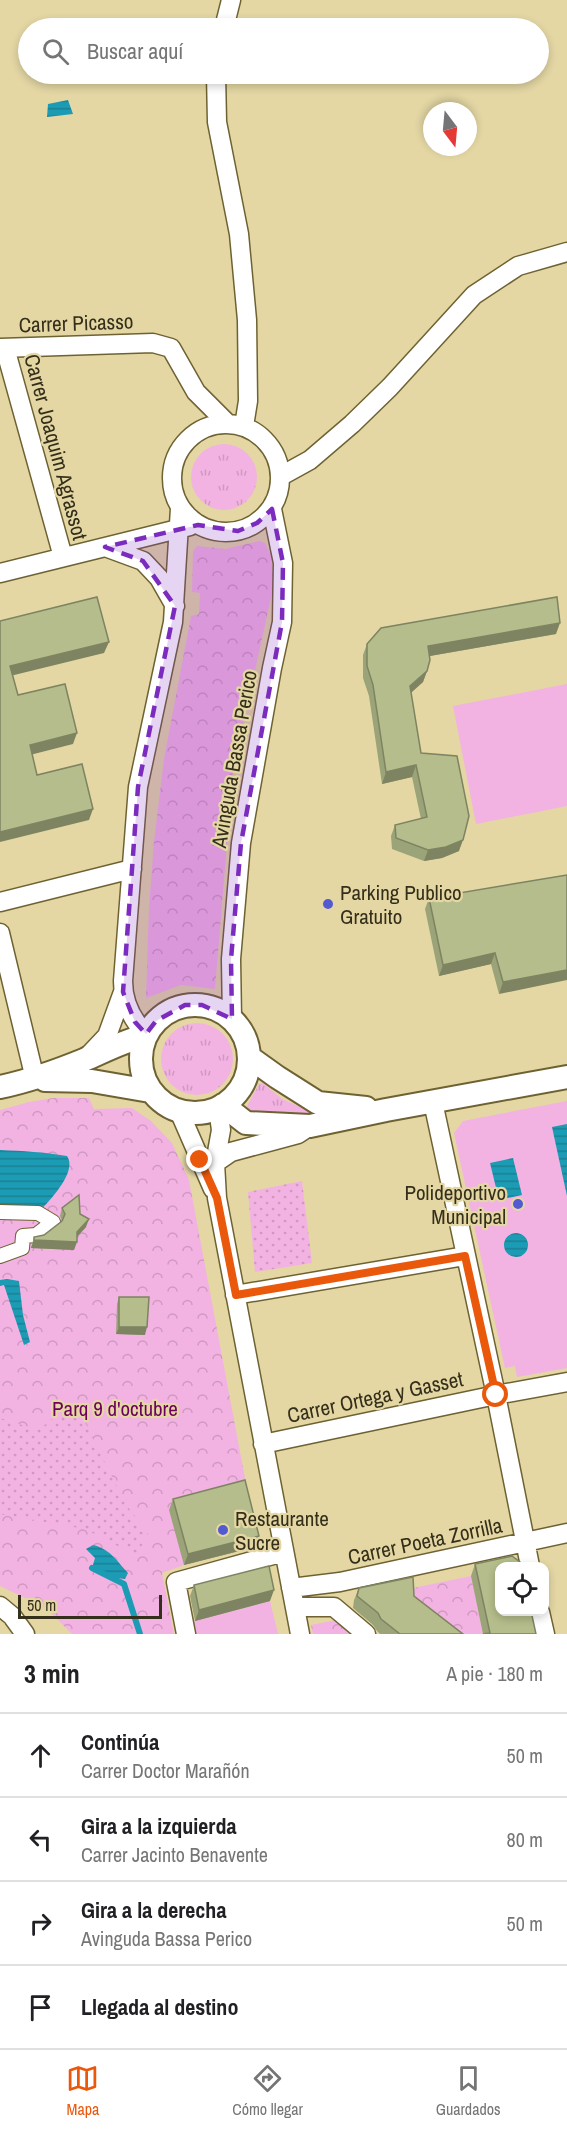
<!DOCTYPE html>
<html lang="es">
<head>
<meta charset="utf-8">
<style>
	:root { --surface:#fff; --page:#f2f2f2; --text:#202124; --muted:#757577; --line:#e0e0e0; --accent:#ea580c }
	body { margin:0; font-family:"Archivo Narrow",sans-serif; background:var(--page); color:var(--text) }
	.controls { position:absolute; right:18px; bottom:18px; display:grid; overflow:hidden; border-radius:12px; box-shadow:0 3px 9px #0003 }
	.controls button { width:54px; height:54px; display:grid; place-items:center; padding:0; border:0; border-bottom:2px solid var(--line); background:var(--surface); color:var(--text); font:30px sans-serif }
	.compass { position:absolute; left:423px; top:102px; width:54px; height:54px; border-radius:50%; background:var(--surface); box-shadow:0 3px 9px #0003; rotate:164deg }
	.scale { position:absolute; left:18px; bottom:15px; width:144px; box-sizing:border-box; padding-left:6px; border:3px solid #342f1a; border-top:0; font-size:16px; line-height:21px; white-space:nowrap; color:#342f1a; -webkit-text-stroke:4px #e4d7a4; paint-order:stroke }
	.stop { position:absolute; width:18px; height:18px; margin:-14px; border:4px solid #ea580c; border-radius:50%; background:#fff }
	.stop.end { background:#ea580c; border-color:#fff; box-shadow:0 2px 6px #0008 }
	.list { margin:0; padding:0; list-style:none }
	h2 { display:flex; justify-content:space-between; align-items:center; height:78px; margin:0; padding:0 24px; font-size:26px }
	h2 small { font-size:20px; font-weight:400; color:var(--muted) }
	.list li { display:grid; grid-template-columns:39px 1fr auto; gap:18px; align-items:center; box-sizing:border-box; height:84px; padding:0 24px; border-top:2px solid var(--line) }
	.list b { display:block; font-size:22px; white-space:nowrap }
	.list p { margin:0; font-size:20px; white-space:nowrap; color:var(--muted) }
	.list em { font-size:20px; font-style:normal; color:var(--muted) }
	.icon { flex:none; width:33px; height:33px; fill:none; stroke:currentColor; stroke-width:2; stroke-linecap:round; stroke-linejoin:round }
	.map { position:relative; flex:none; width:567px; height:1634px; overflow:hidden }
	.search { position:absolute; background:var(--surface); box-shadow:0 3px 9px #0003; left:18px; right:18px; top:18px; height:66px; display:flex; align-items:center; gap:15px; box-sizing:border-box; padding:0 21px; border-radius:33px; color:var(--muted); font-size:22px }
	.sheet { height:414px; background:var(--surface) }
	nav { display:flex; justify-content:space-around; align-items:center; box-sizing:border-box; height:84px; border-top:2px solid var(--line); background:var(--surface); font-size:16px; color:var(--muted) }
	nav a { display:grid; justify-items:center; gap:3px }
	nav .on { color:var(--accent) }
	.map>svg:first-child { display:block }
	.grass { fill:url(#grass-tufts) }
	.park { fill:url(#park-crowns) }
	.garden { fill:url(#garden-dots) }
	.pitch { fill:#f2b2e2 }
	.water { fill:url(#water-rules) }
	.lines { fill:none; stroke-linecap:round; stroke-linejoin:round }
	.stream { stroke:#1c9bb5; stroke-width:6 }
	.pedestrian-casing { stroke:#6e6232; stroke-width:16 }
	.minor-casing { stroke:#6e6232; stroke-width:21 }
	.tertiary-casing { stroke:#6e6232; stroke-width:26 }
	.pedestrian { stroke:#fff; stroke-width:14 }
	.minor { stroke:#fff; stroke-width:18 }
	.tertiary { stroke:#fff; stroke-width:22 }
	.wall { fill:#9ba378 }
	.shaded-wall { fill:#7e8461 }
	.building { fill:#b4bd8b; stroke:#7e8461; stroke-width:1.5 }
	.route { stroke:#ea580c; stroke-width:8 }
	.marked { fill:#7b2cbf; fill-opacity:0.2; stroke:#7b2cbf; stroke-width:4.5; stroke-dasharray:12 8; stroke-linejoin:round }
	.poi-dot { fill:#5359d0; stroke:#e4d7a4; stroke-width:2 }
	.labels { text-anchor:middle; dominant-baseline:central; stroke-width:4.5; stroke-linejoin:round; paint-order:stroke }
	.street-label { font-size:21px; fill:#342f1a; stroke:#e4d7a4 }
	.poi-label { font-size:21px; fill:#342f1a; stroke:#e4d7a4; text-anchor:start }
	.park-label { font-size:21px; fill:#6e005f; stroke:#e4d7a4 }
</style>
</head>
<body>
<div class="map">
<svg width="567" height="1634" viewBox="0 0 567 1634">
	<defs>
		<pattern id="grass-tufts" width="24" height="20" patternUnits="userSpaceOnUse" patternTransform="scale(1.5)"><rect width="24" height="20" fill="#f2b2e2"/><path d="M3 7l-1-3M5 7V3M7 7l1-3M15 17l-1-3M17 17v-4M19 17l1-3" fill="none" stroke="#d099c1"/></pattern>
		<pattern id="park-crowns" width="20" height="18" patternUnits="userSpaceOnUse" patternTransform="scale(1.5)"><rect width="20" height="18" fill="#f2b2e2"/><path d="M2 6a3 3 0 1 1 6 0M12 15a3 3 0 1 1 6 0" fill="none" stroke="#d099c1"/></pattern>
		<pattern id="garden-dots" width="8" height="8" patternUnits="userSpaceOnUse" patternTransform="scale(1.5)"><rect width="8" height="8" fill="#f2b2e2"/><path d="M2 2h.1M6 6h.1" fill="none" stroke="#d099c1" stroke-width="1.8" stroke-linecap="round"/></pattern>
		<pattern id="water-rules" width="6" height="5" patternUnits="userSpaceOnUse" patternTransform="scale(1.5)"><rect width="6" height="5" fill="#1c9bb5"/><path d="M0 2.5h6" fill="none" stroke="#1a7f92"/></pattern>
	</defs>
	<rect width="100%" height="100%" fill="#e4d7a4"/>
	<!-- grass -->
	<path class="grass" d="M191 477a33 33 0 1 1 66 0a33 33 0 1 1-66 0Z
		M161 1059a36 36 0 1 1 72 0a36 36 0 1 1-72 0Z
		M263 1083 282 1099 316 1114 314 1118 248 1115 246 1108 259 1084Z"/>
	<!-- park -->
	<path class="park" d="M259 541 265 543 271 555 274 584 233 770 215 989 181 985 146 998 149 908 154 841 164 759 191 616 199 614 200 593 192 592 193 551 197 546 225 549Z
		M53 1098H89L94 1109 132 1108 151 1121 172 1143 189 1180 247 1489 241 1491 184 1565 162 1573 174 1634H72L46 1608 0 1586V1110L29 1102Z
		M471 1576 483 1634H442L408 1589Z
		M336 1620 352 1634H313L311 1625Z"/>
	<!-- garden -->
	<path class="garden" d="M302 1181 312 1263 255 1272 248 1192Z
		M75 1402 126 1505 148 1532 137 1556 85 1529 0 1514V1418L38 1430Z"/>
	<!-- pitch -->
	<path class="pitch" d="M567 684V806L476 824 453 706Z
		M567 1101V1368L517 1377 515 1366 505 1368 454 1133 463 1121Z
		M270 1601 278 1634H196L193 1621Z"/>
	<!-- water -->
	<path class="water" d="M68 100 73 114 47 117 48 104Z
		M567 1124V1196L552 1127Z
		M0 1150C23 1151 44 1152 67 1156 78 1172 49 1201 38 1213L0 1212Z
		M513 1158 522 1195 499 1200 490 1163Z
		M504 1245a12 12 0 1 1 24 0a12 12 0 1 1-24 0Z
		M7 1279 19 1281 23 1315 30 1342 24 1345 4 1285 0 1286V1280Z
		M93 1545C110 1549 116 1560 128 1573L125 1579 111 1577 92 1568 95 1558 86 1549Z"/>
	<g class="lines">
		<!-- stream -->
		<path class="stream" d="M92 1568 124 1584 140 1634"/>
		<defs>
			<path id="pedestrian" d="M0 1212 38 1213 53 1222 36 1235 23 1236 22 1248 0 1256"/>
			<path id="minor" d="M224 28 231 0
				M216 74 217 122 239 234 247 320 248 401 244 426
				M0 348 153 343 171 348 196 392 227 423
				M5 348 63 557
				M172 478a54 54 0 1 1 108 0a54 54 0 1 1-108 0Z
				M281 476 310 460 352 424 390 387 474 295 518 266 567 252
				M105 547 143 561 159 578 175 606
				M0 573 190 526
				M0 902 132 869
				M0 933 35 1079
				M232 1019 231 959 241 843 272 668 282 622 283 563 272 509
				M146 1034C132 1020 123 1001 123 981L138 787 173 622 180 508
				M89 1055 107 1036 123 992
				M433 1102 496 1395 530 1566
				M218 1108 221 1130 215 1163 217 1198 300 1634
				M179 1111 213 1189
				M215 1163 231 1152 298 1134 310 1126
				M235 1295 465 1256
				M263 1444 496 1395 567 1382
				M291 1588 340 1582 567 1533
				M0 1606 12 1616 25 1634
				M295 1607H334L366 1634
				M540 1612 545 1634
				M186 1634 176 1582 284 1552"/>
			<path id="tertiary" d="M141 1059a54 54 0 1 1 108 0a54 54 0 1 1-108 0Z
				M249 1057 277 1077 318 1103 366 1108
				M45 1080 92 1081 150 1091
				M0 1087C29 1081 57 1071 84 1060 105 1051 123 1041 145 1036
				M223 1105 246 1123 310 1126 386 1110 567 1077"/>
		</defs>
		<!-- pedestrian casing -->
		<use href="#pedestrian" class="pedestrian-casing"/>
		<!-- minor casing -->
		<use href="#minor" class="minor-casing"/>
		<!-- tertiary casing -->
		<use href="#tertiary" class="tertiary-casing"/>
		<!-- pedestrian -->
		<use href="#pedestrian" class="pedestrian"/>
		<!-- minor -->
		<use href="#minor" class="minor"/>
		<!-- tertiary -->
		<use href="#tertiary" class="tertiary"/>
	</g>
	<!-- wall -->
	<path class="wall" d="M556 634 430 656 427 671 423 682 411 693 421 753 459 851 442 858 424 861 392 849 391 836 395 825 421 819 412 777 382 784 369 696 363 678V655L367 644Z
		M567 875 499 994 491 964 439 976 425 909 429 898Z
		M62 1208 80 1214 86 1227 77 1237 74 1250 31 1248 34 1237 44 1235 62 1221 60 1216Z
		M119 1297 145 1335 116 1334 117 1304Z
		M173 1499 259 1536 255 1547 184 1565 169 1510Z
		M475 1564 536 1634H483L471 1576Z
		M194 1585 270 1601 195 1621 190 1596Z
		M359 1588 414 1596 463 1634H380L377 1631 373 1625 353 1608 354 1600Z"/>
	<!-- shaded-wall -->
	<path class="shaded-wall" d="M560 623 556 634 424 657 428 646Z
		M109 642 104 653 6 677 10 666Z
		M427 671 423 682 406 697 410 686Z
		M77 733 73 744 26 756 30 745Z
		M416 765 412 777 382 784 386 772Z
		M93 809 89 820 0 842V832Z
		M463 840 459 851 442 858 424 861 428 850Z
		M495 953 491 964 439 976 443 965Z
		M567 970V980L499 994 503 982Z
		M89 1219 86 1227 74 1240 77 1232Z
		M34 1240 77 1242 74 1250 31 1248Z
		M119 1327H147L145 1335 116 1334Z
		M259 1536 255 1547 184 1565 188 1554Z
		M274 1590 270 1601 195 1621 199 1610Z"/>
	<!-- building -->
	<path class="building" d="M97 597 109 642 10 666 18 695 65 684 77 733 30 745 37 775 82 764 93 809 0 832V621Z
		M557 597 560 623 428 646 430 660 427 671 410 686 421 753 457 756 469 816 463 840 446 847 428 850 396 838 395 825 427 817 416 765 386 772 373 685 367 666V644L381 628Z
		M567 875V970L503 982 495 953 443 965 429 898Z
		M79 1195 80 1214 89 1219 77 1232V1242L34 1240V1237L44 1235 62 1221 65 1214 62 1208Z
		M119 1297H149L147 1327H119Z
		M245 1480 259 1536 188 1554 173 1499Z
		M512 1556 520 1562 521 1566H500V1611H531L536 1634H483L490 1633 475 1564Z
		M269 1566 274 1590 199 1610 194 1585Z
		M413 1577 414 1596 463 1634H400L381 1619 378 1613 357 1596 359 1588Z"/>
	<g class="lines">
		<!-- route -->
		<path class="route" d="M200 1160 217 1198 236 1295 465 1256 496 1395"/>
	</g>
	<!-- marked area -->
	<path class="marked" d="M272 509 283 563 282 622 241 843 231 959 232 1019 202 1005H185L156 1021 146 1034 135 1022 123 992 138 787 175 606 143 561 105 547 198 525 238 531 257 523Z"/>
	<!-- markers -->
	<g class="poi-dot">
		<circle cx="328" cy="904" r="6"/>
		<circle cx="518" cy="1204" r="6"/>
		<circle cx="223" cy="1530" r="6"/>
	</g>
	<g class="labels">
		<!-- street labels -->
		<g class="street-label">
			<text transform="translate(76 323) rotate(-2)">Carrer Picasso</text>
			<text transform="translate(56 447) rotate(75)">Carrer Joaquim Agrassot</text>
			<text transform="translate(234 759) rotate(-80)">Avinguda Bassa Perico</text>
			<text transform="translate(375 1397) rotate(-12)">Carrer Ortega y Gasset</text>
			<text transform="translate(425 1541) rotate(-12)">Carrer Poeta Zorrilla</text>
		</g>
		<!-- poi labels -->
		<g class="poi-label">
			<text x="340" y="892">Parking Publico<tspan x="340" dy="24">Gratuito</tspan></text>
			<text x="506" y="1192" text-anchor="end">Polideportivo<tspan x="506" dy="24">Municipal</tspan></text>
			<text x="235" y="1518">Restaurante<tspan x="235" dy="24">Sucre</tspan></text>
		</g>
		<!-- park labels -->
		<g class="park-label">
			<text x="115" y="1408">Parq 9 d'octubre</text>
		</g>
	</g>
</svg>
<div class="controls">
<button><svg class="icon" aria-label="locate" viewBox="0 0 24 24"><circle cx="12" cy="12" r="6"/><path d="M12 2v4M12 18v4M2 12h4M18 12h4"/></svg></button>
</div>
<svg class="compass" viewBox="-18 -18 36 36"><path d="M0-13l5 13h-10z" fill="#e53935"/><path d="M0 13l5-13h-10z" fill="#757577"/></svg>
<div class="scale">50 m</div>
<div class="stop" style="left:496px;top:1395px"></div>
<div class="stop end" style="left:200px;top:1160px"></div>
<div class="search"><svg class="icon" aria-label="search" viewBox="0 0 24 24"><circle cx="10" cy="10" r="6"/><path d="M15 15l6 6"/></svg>Buscar aquí</div>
</div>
<section class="sheet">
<h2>3 min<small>A pie · 180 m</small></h2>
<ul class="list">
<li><svg class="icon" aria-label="ahead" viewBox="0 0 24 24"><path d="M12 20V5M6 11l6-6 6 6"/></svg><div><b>Continúa</b><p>Carrer Doctor Marañón</p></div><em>50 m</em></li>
<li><svg class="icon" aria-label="left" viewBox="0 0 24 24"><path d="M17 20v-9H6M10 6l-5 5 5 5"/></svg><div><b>Gira a la izquierda</b><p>Carrer Jacinto Benavente</p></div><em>80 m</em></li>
<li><svg class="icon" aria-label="right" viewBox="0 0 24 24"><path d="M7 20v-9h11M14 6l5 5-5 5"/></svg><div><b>Gira a la derecha</b><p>Avinguda Bassa Perico</p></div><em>50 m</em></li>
<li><svg class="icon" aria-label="arrive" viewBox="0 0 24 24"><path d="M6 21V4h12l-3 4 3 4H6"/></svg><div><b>Llegada al destino</b></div></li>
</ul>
</section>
<nav>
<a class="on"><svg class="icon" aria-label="map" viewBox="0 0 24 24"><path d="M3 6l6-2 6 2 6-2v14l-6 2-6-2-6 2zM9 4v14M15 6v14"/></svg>Mapa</a>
<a><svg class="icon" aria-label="directions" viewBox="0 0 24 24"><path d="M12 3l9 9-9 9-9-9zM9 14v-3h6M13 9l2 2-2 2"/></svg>Cómo llegar</a>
<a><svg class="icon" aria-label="saved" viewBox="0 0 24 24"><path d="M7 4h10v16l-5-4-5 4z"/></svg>Guardados</a>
</nav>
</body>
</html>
